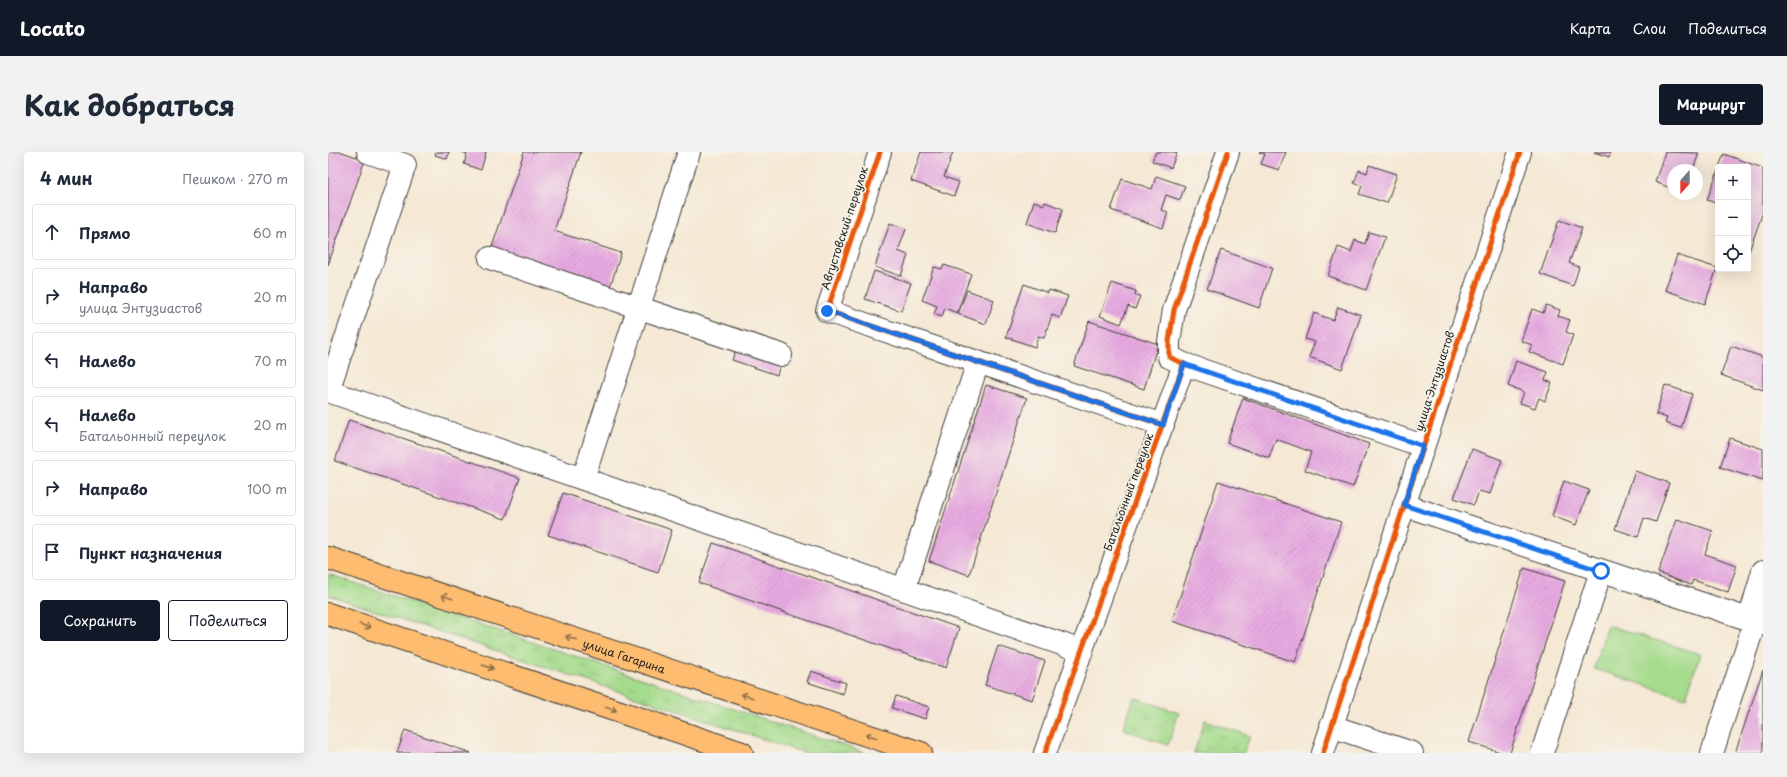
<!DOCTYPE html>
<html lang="ru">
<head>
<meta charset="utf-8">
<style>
	:root { --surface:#fff; --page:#f2f2f3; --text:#1f2937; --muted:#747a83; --line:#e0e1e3; --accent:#111827 }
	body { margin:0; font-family:"Playpen Sans",sans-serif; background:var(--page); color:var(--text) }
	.controls { position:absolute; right:12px; top:12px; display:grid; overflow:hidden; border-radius:4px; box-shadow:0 4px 16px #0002 }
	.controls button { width:36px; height:36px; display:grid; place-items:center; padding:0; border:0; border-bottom:1px solid var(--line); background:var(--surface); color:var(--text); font:20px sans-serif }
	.compass { position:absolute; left:1339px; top:12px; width:36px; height:36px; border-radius:50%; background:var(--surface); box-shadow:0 4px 16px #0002; rotate:201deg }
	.stop { position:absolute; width:12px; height:12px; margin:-9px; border:3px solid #1a73e8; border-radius:50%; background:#fff }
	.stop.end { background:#1a73e8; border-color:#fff; box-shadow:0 1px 4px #0008 }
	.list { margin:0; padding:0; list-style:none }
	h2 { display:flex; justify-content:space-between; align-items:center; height:52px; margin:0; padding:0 16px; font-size:17px }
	h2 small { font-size:13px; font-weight:400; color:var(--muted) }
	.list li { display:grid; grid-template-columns:26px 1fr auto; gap:12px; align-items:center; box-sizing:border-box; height:56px; margin:0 8px 8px; padding:0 8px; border:1px solid var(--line); border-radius:4px }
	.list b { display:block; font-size:15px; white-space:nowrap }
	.list p { margin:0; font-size:13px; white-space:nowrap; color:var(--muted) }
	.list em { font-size:13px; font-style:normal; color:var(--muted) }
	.actions { display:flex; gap:8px; padding:12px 16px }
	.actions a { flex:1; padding:9px 0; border:1px solid var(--accent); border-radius:4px; text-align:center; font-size:14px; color:var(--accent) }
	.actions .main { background:var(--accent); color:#fff }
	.icon { flex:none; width:22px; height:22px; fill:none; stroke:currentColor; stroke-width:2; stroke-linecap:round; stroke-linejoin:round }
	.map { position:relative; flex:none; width:1435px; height:601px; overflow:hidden; border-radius:4px }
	header { display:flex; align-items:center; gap:24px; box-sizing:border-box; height:56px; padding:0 20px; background:var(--accent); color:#fff }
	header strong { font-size:19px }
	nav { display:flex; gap:22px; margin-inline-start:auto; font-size:14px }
	.intro { display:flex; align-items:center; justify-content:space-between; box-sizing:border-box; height:96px; padding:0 24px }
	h1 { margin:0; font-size:28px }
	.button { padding:10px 18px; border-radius:4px; background:var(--accent); color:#fff; font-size:14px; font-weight:700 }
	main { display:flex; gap:24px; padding:0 24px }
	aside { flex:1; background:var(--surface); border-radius:4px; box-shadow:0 4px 16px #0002 }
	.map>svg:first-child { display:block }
	.grass { fill:url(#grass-tufts); stroke:#607c54 }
	.pitch { fill:#a5db8c; stroke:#607c54 }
	.building { fill:url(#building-hatch) }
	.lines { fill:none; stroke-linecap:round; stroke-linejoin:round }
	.minor-casing { stroke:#3d3b38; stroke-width:24 }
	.major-casing { stroke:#3d3b38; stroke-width:24 }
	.minor { stroke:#fff; stroke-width:22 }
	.major { stroke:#fdbc6f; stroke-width:22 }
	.cycleway-casing { stroke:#f7f3e8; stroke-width:8 }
	.cycleway { stroke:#e8590c; stroke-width:5 }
	.oneway { stroke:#8c6c46 }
	.route { stroke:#1a73e8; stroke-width:5 }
	.labels { text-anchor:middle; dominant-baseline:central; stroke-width:3.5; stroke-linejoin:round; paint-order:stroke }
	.street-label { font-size:11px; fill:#1c1c1c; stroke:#f7f3e8 }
</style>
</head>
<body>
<header>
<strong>Locato</strong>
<nav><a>Карта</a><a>Слои</a><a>Поделиться</a></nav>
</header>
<div class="intro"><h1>Как добраться</h1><a class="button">Маршрут</a></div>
<main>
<aside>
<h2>4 мин<small>Пешком · 270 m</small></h2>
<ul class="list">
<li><svg class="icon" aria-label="ahead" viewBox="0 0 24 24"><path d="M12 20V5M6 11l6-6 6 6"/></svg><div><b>Прямо</b></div><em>60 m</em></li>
<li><svg class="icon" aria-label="right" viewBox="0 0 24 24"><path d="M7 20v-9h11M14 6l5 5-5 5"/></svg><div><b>Направо</b><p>улица Энтузиастов</p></div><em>20 m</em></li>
<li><svg class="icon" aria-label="left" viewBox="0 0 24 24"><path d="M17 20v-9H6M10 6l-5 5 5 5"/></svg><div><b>Налево</b></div><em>70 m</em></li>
<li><svg class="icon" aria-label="left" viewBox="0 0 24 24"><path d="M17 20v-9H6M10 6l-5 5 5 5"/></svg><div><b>Налево</b><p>Батальонный переулок</p></div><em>20 m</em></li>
<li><svg class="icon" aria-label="right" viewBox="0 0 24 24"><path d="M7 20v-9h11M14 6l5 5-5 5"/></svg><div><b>Направо</b></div><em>100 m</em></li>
<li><svg class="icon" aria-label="arrive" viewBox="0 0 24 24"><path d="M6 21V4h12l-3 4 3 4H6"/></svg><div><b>Пункт назначения</b></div></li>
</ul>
<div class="actions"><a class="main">Сохранить</a><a>Поделиться</a></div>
</aside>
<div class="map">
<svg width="1435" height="601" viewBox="0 0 1435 601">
	<defs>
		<pattern id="grass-tufts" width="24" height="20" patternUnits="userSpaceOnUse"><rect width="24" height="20" fill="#a5db8c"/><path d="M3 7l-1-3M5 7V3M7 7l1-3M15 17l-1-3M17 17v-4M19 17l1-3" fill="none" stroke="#8dbb78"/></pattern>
		<pattern id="building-hatch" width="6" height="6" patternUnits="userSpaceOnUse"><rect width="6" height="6" fill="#e7aae1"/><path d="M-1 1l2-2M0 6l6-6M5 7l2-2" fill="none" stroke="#c692c0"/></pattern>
	</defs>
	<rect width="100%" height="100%" fill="#f7f3e8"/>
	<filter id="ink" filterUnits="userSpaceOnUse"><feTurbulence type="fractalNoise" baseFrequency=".025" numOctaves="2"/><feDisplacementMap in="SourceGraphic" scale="8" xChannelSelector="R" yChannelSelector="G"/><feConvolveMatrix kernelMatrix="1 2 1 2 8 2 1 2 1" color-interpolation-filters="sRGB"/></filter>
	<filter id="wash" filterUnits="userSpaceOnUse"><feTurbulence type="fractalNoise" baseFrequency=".012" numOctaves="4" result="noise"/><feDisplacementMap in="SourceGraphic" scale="16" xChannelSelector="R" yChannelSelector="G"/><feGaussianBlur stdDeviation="0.9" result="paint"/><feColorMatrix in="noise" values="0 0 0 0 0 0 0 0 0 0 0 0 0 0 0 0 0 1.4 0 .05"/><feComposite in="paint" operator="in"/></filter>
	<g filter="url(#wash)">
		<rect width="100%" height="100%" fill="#f5e8d4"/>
		<!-- grass -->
		<path class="grass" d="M0 422 538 601H477L0 443Z
			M806 545 851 561 840 593 795 577Z
			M877 568 922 584 916 601H866Z"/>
		<!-- pitch -->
		<path class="pitch" d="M1279 473 1372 502 1358 546 1266 517Z"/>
		<g id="blocks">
			<!-- building -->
			<path class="building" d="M0 0H14L37 8 0 113Z
				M108 0H121L119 7 107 3Z
				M134 0H158L153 18 136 12 139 2Z
				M196 0H253L226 79 293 101 281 138 163 98Z
				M593 0H625L616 25 631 30 626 44 583 29Z
				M828 0H849L843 16 824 9Z
				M931 0H958L951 18 933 12 937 2Z
				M1266 0H1283L1281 5Z
				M1337 0 1371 1 1365 18H1345V37L1327 30Z
				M1396 2 1435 16V60L1420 102V15H1391Z
				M1041 13 1069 22 1059 51 1031 42 1034 34 1026 31 1031 18 1039 21Z
				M1390 18V52L1379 48Z
				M828 24 857 34 852 48 838 43 833 58 840 60 835 76 783 58 794 27 824 37Z
				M706 49 716 53 717 50 735 57 727 81 699 71Z
				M1231 68 1254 76 1241 111 1251 115 1245 134 1212 122Z
				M562 71 578 77 570 99 580 103 573 124 547 115Z
				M1041 80 1057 85 1038 138 1000 124 1010 95 1023 100 1027 88 1037 92Z
				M893 98 944 116 931 156 879 137Z
				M1349 103 1389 116 1377 152 1337 138Z
				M616 113 643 122 629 161 617 156 614 165 606 162 609 154 594 148 606 115 614 117Z
				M546 119 583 131 573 159 537 147Z
				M784 131 808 139 807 143 812 144 807 157 800 154 793 172 772 164Z
				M696 132 720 141 721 138 740 144 732 166 724 163 716 186 710 184 707 195 678 185Z
				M639 138 666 148 658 172 630 162Z
				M1218 153 1232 158 1230 164 1242 168 1238 180 1245 183 1235 212 1201 200 1204 193 1193 189 1204 157 1215 161Z
				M1010 155 1033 163 1014 217 981 205 987 190 977 187 986 161 1005 168Z
				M761 169 830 192 816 237 746 214Z
				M410 191 454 206 449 223 404 208Z
				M1403 194 1435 205V238L1393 223Z
				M1188 209 1220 220 1217 228 1224 231 1217 249 1211 246 1207 256 1192 251 1196 240 1180 234Z
				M658 233 699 246 641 423 601 409Z
				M1337 233 1364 242 1353 276 1337 271 1339 266 1328 262Z
				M915 246 1041 292 1025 335 977 318 983 300 948 287 941 306 899 291Z
				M21 268 192 326 177 367 7 309Z
				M1402 286 1435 297V329L1392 315Z
				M1144 297 1174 308 1162 342 1151 339 1146 353 1126 346Z
				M1307 319 1341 331 1328 370 1316 366 1310 385 1287 377Z
				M890 329 1013 370 967 510 844 469Z
				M1236 329 1261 338 1248 373 1224 364Z
				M235 341 344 378 330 420 220 383Z
				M1349 367 1385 379 1377 402 1409 413 1400 440 1365 428 1363 433 1330 421Z
				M385 391 631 476 618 516 371 431Z
				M1196 416 1237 429 1182 601H1175L1141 590Z
				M670 494 717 509 704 548 657 533Z
				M1435 518V601H1407Z
				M483 519 518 531 515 542 479 530Z
				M568 544 601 555 597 567 564 556Z
				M77 578 143 601H69Z"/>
		</g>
	</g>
	<g filter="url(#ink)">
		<use href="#blocks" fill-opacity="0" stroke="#3d3b38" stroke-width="1"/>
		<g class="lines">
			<defs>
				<path id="minor" d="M552 0 499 159 835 273
					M162 106 453 203
					M856 212 1095 294
					M0 239 754 499
					M0 239 77 13 40 0
					M255 327 361 0
					M1076 353 1435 472
					M576 437 650 210
					M1421 468 1435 419
					M1003 574 1084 601
					M717 601 856 212 841 205V190L846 158 900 0
					M995 601 1192 0
					M1214 601 1273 419
					M1384 601 1427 470"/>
				<g id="major">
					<path id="s1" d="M0 406 593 601"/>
					<path d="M0 462 414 601"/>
				</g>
			</defs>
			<!-- minor casing -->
			<use href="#minor" class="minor-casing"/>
			<!-- major casing -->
			<use href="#major" class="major-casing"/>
			<!-- minor -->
			<use href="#minor" class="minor"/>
			<!-- major -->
			<use href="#major" class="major"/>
			<defs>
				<path id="cycleway" d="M552 0 499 159 835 273
					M717 601 856 212 841 205V190L846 158 900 0
					M995 601 1192 0"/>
			</defs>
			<!-- cycleway casing -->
			<use href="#cycleway" class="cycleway-casing"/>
			<!-- cycleway -->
			<use href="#cycleway" class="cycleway"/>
		</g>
		<!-- one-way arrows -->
		<defs><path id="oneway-shaft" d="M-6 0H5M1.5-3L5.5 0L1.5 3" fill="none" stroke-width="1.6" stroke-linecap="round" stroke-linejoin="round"/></defs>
		<g class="oneway">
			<use href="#oneway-shaft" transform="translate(119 445) rotate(-162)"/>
			<use href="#oneway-shaft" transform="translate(37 474) rotate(19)"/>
			<use href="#oneway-shaft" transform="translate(243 486) rotate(-162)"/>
			<use href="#oneway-shaft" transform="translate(160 515) rotate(19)"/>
			<use href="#oneway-shaft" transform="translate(419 544) rotate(-162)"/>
			<use href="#oneway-shaft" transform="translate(283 557) rotate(19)"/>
			<use href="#oneway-shaft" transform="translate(543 584) rotate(-162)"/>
		</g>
	</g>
	<g class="lines" filter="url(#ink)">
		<!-- route -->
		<path class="route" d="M499 159 835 273 856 212 1095 294 1076 353 1273 419"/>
	</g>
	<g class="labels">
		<!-- street labels -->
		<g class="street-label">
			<text transform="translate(516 76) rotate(-72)">Августовский переулок</text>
			<text transform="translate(1106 229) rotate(-72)">улица Энтузиастов</text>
			<text transform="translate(800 340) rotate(-70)">Батальонный переулок</text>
			<text stroke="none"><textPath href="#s1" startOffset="312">улица Гагарина</textPath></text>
		</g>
	</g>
</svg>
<div class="controls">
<button>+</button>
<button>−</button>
<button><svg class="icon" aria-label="locate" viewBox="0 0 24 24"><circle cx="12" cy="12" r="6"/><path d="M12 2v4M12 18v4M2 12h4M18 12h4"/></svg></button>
</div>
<svg class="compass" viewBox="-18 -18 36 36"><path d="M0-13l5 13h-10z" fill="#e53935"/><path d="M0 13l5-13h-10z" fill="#747a83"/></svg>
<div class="stop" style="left:1273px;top:419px"></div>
<div class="stop end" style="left:499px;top:159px"></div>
</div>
</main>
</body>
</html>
